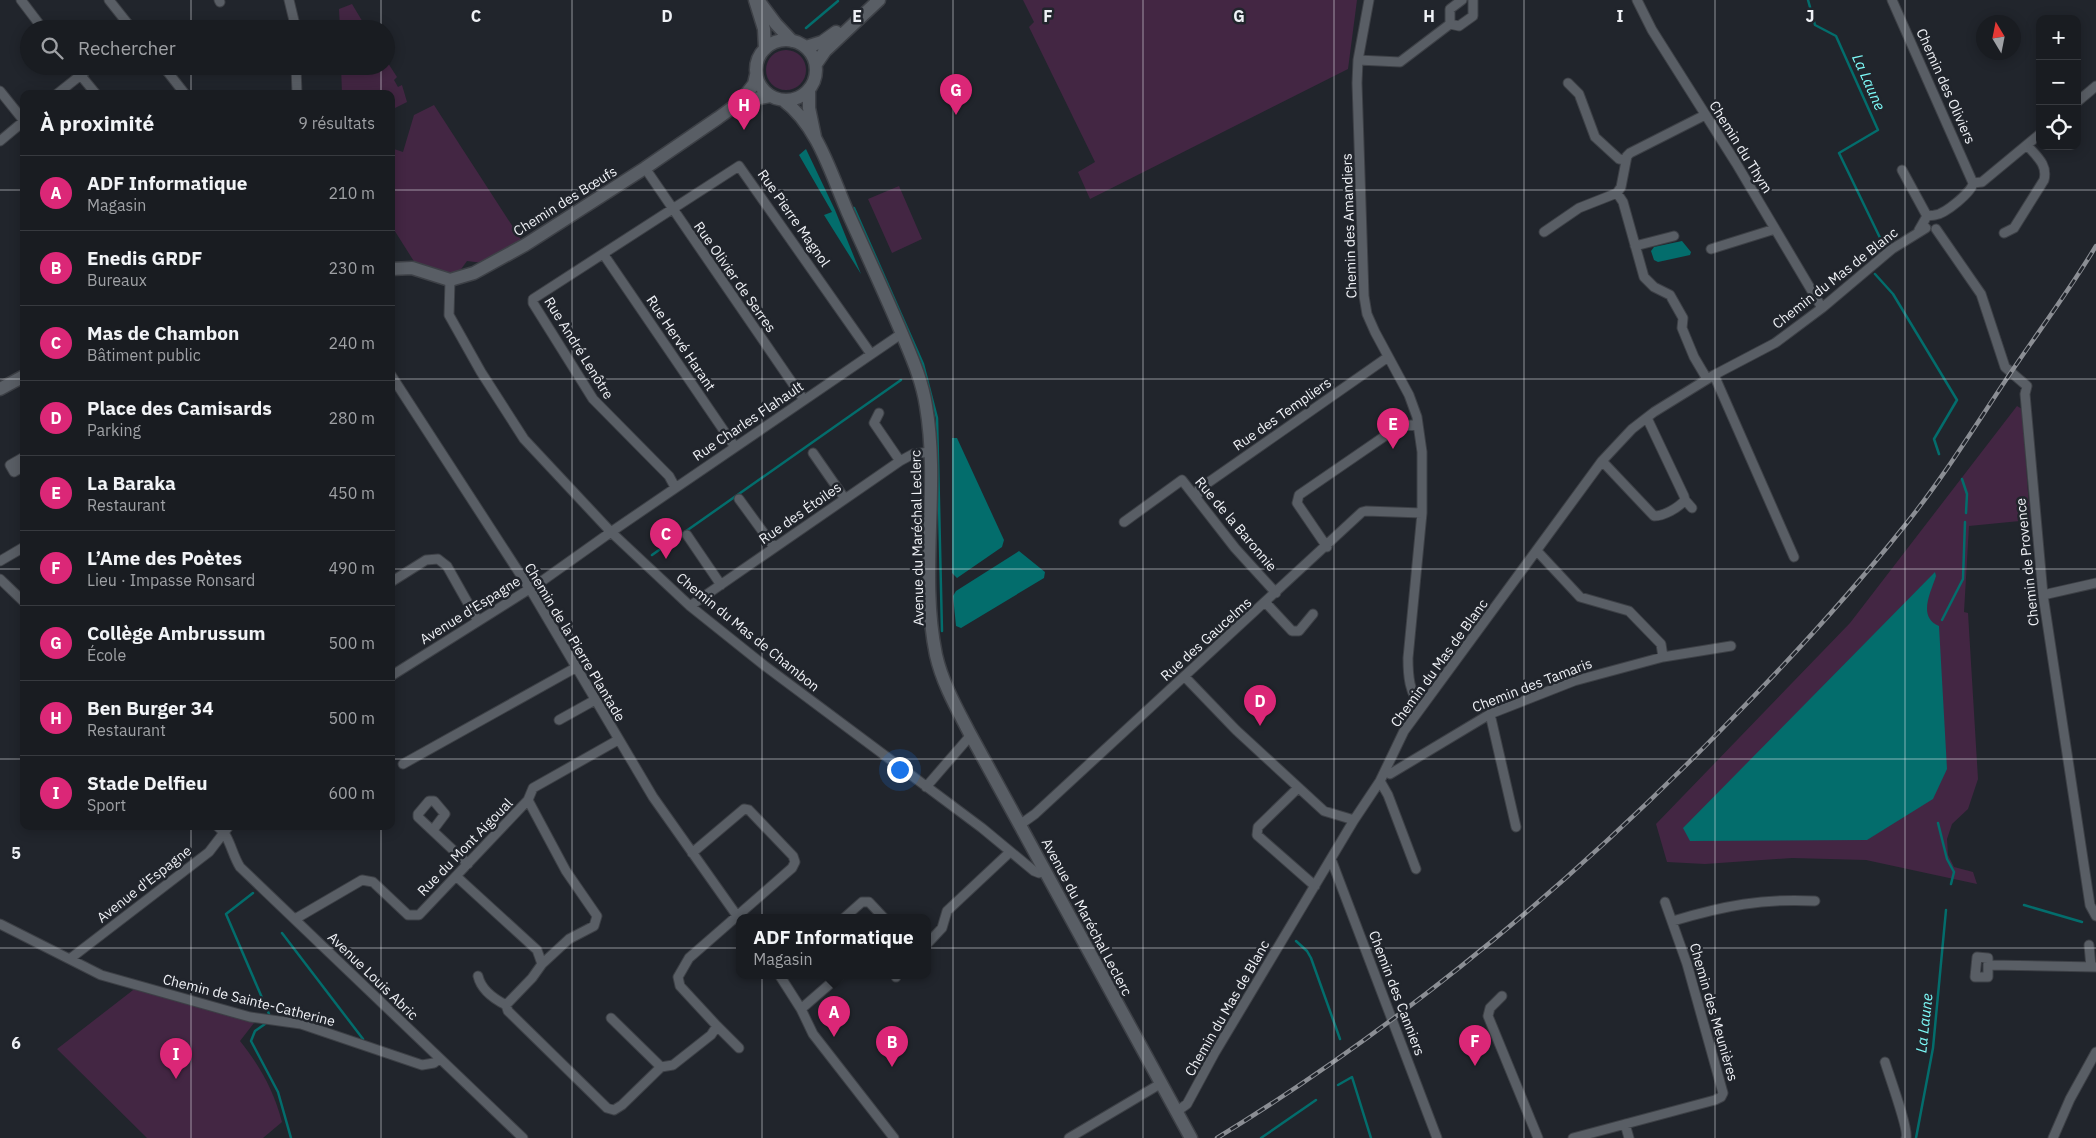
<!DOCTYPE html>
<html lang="fr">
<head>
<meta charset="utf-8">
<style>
	:root { --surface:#191c21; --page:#26292e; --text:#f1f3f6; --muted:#9fa1a5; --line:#373a3f; --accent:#db2777 }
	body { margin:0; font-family:"IBM Plex Sans",sans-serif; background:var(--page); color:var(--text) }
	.controls { position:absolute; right:15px; top:15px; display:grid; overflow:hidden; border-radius:10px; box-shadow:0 2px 12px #0003 }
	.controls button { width:45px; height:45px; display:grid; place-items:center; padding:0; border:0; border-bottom:1px solid var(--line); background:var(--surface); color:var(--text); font:25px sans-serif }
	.compass { position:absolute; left:1976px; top:15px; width:45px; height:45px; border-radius:50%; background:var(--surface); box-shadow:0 2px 12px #0003; rotate:350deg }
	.you { position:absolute; left:899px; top:769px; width:18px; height:18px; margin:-12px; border:4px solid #fff; border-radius:50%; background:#1a73e8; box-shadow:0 0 0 8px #1a73e833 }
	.badge { display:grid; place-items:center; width:32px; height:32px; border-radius:50%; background:var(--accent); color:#fff; font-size:16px; font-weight:700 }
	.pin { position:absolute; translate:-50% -41px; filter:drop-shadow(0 1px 2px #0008) }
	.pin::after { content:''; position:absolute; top:26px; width:18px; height:15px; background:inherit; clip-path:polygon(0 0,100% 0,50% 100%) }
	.popup { position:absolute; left:736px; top:914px; width:195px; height:65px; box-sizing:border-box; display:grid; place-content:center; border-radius:10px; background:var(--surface); filter:drop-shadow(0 1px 4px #0005); font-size:16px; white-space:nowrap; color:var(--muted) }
	.popup b { font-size:19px; color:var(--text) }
	.popup::after { content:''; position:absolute; left:50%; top:100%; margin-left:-10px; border:10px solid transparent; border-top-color:var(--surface) }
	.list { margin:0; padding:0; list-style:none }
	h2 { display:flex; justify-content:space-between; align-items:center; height:65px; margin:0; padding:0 20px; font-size:21px }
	h2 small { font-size:16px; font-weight:400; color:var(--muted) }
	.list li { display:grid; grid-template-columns:32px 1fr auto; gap:15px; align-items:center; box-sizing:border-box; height:75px; padding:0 20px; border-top:1px solid var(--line) }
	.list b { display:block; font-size:19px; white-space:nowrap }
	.list p { margin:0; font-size:16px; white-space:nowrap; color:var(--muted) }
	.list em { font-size:16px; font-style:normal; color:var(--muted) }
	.icon { flex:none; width:28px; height:28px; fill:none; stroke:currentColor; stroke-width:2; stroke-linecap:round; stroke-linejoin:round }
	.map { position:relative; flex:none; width:2096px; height:1138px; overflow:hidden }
	.search { position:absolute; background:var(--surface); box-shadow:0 2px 12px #0003; left:20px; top:20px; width:375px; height:55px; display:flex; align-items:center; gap:12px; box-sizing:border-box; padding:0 18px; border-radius:28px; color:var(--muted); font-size:19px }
	.panel { position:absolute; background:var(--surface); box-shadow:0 2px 12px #0003; left:20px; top:90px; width:375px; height:740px; border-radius:10px }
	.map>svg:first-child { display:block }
	.green { fill:#432643 }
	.water { fill:#036d6c }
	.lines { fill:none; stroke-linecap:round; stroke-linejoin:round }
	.stream { stroke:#036d6c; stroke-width:2.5 }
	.street-casing { stroke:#3d4046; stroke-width:11 }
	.secondary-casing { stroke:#3d4046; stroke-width:15 }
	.street { stroke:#595e65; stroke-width:9 }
	.secondary { stroke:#595e65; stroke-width:12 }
	.rail-casing { stroke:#8b8e94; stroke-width:4.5 }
	.rail { stroke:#21252c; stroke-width:2.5; stroke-dasharray:8; stroke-linecap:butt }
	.grid { fill:none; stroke:#eff1f6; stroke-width:1; stroke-opacity:0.55 }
	.labels { text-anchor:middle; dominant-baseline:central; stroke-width:5; stroke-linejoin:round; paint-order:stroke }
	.street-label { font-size:14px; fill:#eff1f6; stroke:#21252c }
	.water-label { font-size:15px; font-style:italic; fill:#7dfaf8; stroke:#21252c }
	.grid-label { font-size:16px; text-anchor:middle; font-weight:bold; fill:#eff1f6; stroke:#21252c; stroke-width:5; stroke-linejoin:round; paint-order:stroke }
</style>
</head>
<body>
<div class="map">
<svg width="2096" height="1138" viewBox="0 0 2096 1138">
	<rect width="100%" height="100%" fill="#21252c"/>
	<!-- green -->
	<path class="green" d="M1023 0H1357L1348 69 1090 199 1078 172 1095 162 1029 27 1034 22Z
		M352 4 367 29H340L339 9Z
		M766 70a20 20 0 1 1 40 0a20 20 0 1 1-40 0Z
		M386 60 397 77 394 80 398 87 402 85 407 102 391 110V94H342L341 66H386Z
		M434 105 522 241 483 263 467 261 459 272H439L415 263 391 225V148L403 152 414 115Z
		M899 186 922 239 892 253 868 199Z
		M2017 406 2022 409 2030 520 1969 526 1964 612 1968 613 1978 779 1968 809 1952 824 1947 839 1948 855 1954 867 1973 872 1977 884 1866 860 1792 858 1705 864 1667 862 1656 824 1850 623Z
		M137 987 254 1023 240 1041C260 1066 274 1091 282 1122L263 1138H147L57 1049Z"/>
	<!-- water -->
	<path class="water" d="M806 149 835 210 861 274 824 215 832 212 799 155Z
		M1682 241 1691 252 1690 255 1658 262 1654 260 1651 251 1654 247Z
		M952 438H957L1004 540 1002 547 957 578 952 573Z
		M1019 551 1045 572 1044 578 961 628 956 626 953 596 956 591Z
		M1935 572 1936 576C1931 592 1917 617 1939 626L1947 769 1933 799 1867 840 1690 841 1683 828Z"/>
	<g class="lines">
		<!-- stream -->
		<path class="stream" d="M1808 0 1815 25 1836 36 1878 130 1839 153 1883 244
			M806 28 838 1
			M854 208 923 364 937 418 942 631
			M1875 274 1893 294 1957 400 1934 439 1939 454
			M1962 479 1967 494 1966 513
			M652 555 901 380
			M1942 620 1963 579 1965 522
			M1938 823 1947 859 1954 872 1951 884
			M253 893 226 914 269 1014
			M2024 905 2082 922
			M282 933 363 1039
			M1296 941 1307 951 1311 958 1340 1039
			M265 1024 255 1031 251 1041 278 1092 291 1138
			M1338 1085 1352 1077 1371 1138
			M1261 1138 1316 1100
			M1916 1138 1933 1048 1946 910"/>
		<defs>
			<path id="street" d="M21 0 43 29
				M109 0 132 29
				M219 0 220 2
				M289 0 296 29
				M1369 0 1358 60 1357 83 1364 296 1367 314 1375 332 1409 395 1417 417 1422 452V513L1408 658C1408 674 1409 695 1422 706
				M1637 0 1652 30 1736 163 1822 308
				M1892 0 1973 183C1972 192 1945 214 1935 215 1932 216 1930 215 1927 216L1919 230
				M1450 24 1459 26 1473 16V0
				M1450 24V9L1462 0
				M1358 60 1400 62 1450 24
				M73 66 96 94
				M163 66 185 94
				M296 66 297 94
				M1568 83 1579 94 1595 137 1619 159 1626 160
				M0 91 24 121
				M57 94 92 66
				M2077 102 2096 86
				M0 141 24 121
				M645 168 804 400
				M1902 170 1927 216
				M1973 183 1982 182 2040 134
				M1617 193 1623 202 1644 277 1654 287 1670 295 1683 318 1682 328 1694 357 1707 379
				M1936 229 1981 294 2005 367 2027 386 2025 394 2043 595 2090 905 2096 916
				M1544 232 1579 208 1617 193 1621 187 1627 156 1630 153 1705 115
				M2004 233 2014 228 2044 180C2048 164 2036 156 2027 145
				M1635 246 1674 236
				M1711 249 1775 229
				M604 255 735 447
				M450 280 449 315 481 372 524 439 611 532 690 606 765 666 982 828 1034 871 1039 873 1046 871
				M391 375 533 594 653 797 740 920
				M1714 375 1794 557
				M879 413 874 423 900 461
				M813 453 845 499
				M24 457 10 465 14 472 24 466
				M1602 461 1654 516C1664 516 1678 508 1685 500L1684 496 1647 418
				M675 487 669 476 593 399 533 303V299L739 166 871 354
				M1197 497 1199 489 1388 357
				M739 499 774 547
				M1685 500 1692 508
				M1124 522 1182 480 1235 548 1276 593
				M687 535 721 585
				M1327 547 1297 503 1299 495 1398 427 1418 424
				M1537 551 1580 597 1629 611 1661 644 1663 657
				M0 561 24 547
				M0 579 24 602
				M391 582 426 560 438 559 447 566 478 621
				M2043 595 2096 583
				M1266 603 1292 631H1299L1313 614
				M690 606 900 461 913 454 930 452
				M391 676 542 581 611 532 901 334
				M1185 677 1236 730 1324 811 1354 820
				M1490 714 1516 827
				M559 720 595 700
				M403 764 575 668
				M1385 771 1390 774 1490 714 1574 681 1663 657 1731 646
				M1380 781 1388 795 1416 869
				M926 787 971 735
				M1298 788 1258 827 1257 835 1315 886
				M1021 824 1035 814 1362 512 1366 511 1422 513
				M217 826C230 835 231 853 240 867L523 1138
				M433 830 445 814 434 801H429L418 814V817L468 864
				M1331 859 1437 1138
				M456 876 537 950 542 964 532 978 506 1005 508 1011 607 1108 614 1110 622 1105 661 1067 673 1065 711 1035 717 1026 680 986 678 977 689 958 792 868 795 862 793 856 749 810 744 809 692 853
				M844 918 862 902H869L884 918
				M295 919 362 880 373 882 408 915H419L528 800
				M1673 921C1723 906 1763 898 1815 901
				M0 924 101 975 250 1017 301 1024 422 1065 434 1063 439 1059
				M928 943 942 928 947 911 1010 852
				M2089 945 2091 967
				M1977 957 1988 958V977H1975Z
				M71 958 209 852 229 826
				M542 964 569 939 594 926 597 916 566 871 528 800 533 788 618 740
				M1988 965 2096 967
				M478 976C481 989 494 999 506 1005
				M780 976 801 1009 813 1034 894 1138
				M896 977V976
				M1502 996 1490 1008 1488 1016 1538 1138
				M801 1009 839 976
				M611 1018 661 1067
				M717 1026 739 1048
				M1885 1062C1889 1075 1909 1130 1906 1138
				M1176 1112 1187 1104 1214 1054 1354 820 1380 781 1404 731 1602 461 1632 429 1654 412 1714 375 1775 343 1822 308 1892 249 1926 228
				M1625 1124 1629 1138
				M1069 1138 1160 1084
				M1573 1138 1715 1100 1721 1097 1723 1093 1687 964 1665 902
				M2053 1138 2070 1099 2096 1052"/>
			<path id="secondary" d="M755 0 764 29 765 49
				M758 0 776 24 792 41
				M756 70a30 30 0 1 1 60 0a30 30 0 1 1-60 0Z
				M806 47 822 42 836 32
				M816 64 825 51 879 0
				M809 90V108L815 137
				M783 100C818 126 831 174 848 213 866 253 885 294 902 334 912 358 922 380 926 406 940 488 919 573 936 655 942 682 956 707 969 732L1191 1138
				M740 102 770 96
				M391 269 412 268 450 280 474 273 525 245 645 168 718 118 740 102 754 84 756 75
				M0 389 24 376"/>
		</defs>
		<!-- street casing -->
		<use href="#street" class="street-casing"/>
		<!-- secondary casing -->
		<use href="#secondary" class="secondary-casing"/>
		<!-- street -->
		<use href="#street" class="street"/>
		<!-- secondary -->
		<use href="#secondary" class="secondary"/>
		<defs>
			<path id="rail" d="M1217 1138C1402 1025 1568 886 1719 732 1785 665 1848 597 1906 524 1947 473 1981 416 2018 362 2044 324 2072 286 2096 246"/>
		</defs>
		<!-- rail casing -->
		<use href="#rail" class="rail-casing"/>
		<!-- rail -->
		<use href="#rail" class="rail"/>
	</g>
	<!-- grid -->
	<path class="grid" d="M191 0V29M381 0V29M572 0V1138M762 0V1138M953 0V1138M1143 0V1138M1334 0V1138M1524 0V1138M1715 0V1138M1905 0V1138M191 66V94M381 66V94M0 190H24M391 190H2096M0 379H24M391 379H2096M0 569H24M391 569H2096M0 759H24M391 759H2096M191 826V1138M381 826V1138M0 948H2096"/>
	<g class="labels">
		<!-- street labels -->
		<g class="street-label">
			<text transform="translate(1946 86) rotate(66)">Chemin des Oliviers</text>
			<text transform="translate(1741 147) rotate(58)">Chemin du Thym</text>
			<text transform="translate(565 201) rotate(-32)">Chemin des Bœufs</text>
			<text transform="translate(794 218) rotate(55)">Rue Pierre Magnol</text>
			<text transform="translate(1349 226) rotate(-92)">Chemin des Amandiers</text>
			<text transform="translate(735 277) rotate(55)">Rue Olivier de Serres</text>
			<text transform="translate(1835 278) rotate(-38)">Chemin du Mas de Blanc</text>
			<text transform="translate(681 343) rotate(56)">Rue Hervé Harant</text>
			<text transform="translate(579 348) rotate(58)">Rue André Lenôtre</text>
			<text transform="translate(1282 414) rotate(-35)">Rue des Templiers</text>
			<text transform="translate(748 421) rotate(-34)">Rue Charles Flahault</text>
			<text transform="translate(800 513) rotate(-35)">Rue des Étoiles</text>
			<text transform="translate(1236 524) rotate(50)">Rue de la Baronnie</text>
			<text transform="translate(917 538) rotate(-91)">Avenue du Maréchal Leclerc</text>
			<text transform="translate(2027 562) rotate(-96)">Chemin de Provence</text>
			<text transform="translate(470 610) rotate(-32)">Avenue d'Espagne</text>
			<text transform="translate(748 632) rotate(39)">Chemin du Mas de Chambon</text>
			<text transform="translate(1206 639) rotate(-42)">Rue des Gaucelms</text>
			<text transform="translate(575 642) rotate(59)">Chemin de la Pierre Plantade</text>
			<text transform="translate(1439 663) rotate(-54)">Chemin du Mas de Blanc</text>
			<text transform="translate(1532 685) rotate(-21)">Chemin des Tamaris</text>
			<text transform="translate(465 847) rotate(-46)">Rue du Mont Aigoual</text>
			<text transform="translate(144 884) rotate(-38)">Avenue d'Espagne</text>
			<text transform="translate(1087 917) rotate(62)">Avenue du Maréchal Leclerc</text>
			<text transform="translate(373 976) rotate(44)">Avenue Louis Abric</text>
			<text transform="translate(1397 993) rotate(69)">Chemin des Canniers</text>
			<text transform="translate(249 1000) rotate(14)">Chemin de Sainte-Catherine</text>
			<text transform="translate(1227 1008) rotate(-60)">Chemin du Mas de Blanc</text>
			<text transform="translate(1714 1012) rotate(74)">Chemin des Meunières</text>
		</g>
		<!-- water labels -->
		<g class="water-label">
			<text transform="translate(1869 82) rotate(66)">La Laune</text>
			<text transform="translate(1924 1023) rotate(-84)">La Laune</text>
		</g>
	</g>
	<g class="grid-label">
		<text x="476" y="22">C</text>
		<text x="667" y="22">D</text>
		<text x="857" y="22">E</text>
		<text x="1048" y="22">F</text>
		<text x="1239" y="22">G</text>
		<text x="1429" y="22">H</text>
		<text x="1620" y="22">I</text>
		<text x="1810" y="22">J</text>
		<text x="16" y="859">5</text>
		<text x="16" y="1049">6</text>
	</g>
</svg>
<div class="controls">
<button>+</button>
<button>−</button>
<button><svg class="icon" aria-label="locate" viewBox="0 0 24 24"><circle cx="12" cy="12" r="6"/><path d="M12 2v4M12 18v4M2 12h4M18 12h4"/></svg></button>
</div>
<svg class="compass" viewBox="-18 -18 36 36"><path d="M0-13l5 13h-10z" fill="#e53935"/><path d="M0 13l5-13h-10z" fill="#9fa1a5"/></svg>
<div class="you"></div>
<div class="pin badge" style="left:834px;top:1037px">A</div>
<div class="popup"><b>ADF Informatique</b>Magasin</div>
<div class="pin badge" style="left:892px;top:1067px">B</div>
<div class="pin badge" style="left:666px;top:559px">C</div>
<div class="pin badge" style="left:1260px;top:726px">D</div>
<div class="pin badge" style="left:1393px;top:449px">E</div>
<div class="pin badge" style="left:1475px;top:1066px">F</div>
<div class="pin badge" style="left:956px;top:115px">G</div>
<div class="pin badge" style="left:744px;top:130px">H</div>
<div class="pin badge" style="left:176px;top:1079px">I</div>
<div class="search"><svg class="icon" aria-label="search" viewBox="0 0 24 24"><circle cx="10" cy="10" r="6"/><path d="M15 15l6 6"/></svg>Rechercher</div>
<section class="panel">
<h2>À proximité<small>9 résultats</small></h2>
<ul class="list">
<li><span class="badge">A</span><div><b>ADF Informatique</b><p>Magasin</p></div><em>210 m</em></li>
<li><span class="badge">B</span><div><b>Enedis GRDF</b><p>Bureaux</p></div><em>230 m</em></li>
<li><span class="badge">C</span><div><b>Mas de Chambon</b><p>Bâtiment public</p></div><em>240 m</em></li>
<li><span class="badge">D</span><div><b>Place des Camisards</b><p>Parking</p></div><em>280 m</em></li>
<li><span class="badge">E</span><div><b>La Baraka</b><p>Restaurant</p></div><em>450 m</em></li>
<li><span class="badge">F</span><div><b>L’Ame des Poètes</b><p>Lieu · Impasse Ronsard</p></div><em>490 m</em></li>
<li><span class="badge">G</span><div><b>Collège Ambrussum</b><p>École</p></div><em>500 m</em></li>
<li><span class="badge">H</span><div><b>Ben Burger 34</b><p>Restaurant</p></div><em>500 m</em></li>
<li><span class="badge">I</span><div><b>Stade Delfieu</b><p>Sport</p></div><em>600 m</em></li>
</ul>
</section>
</div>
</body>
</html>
